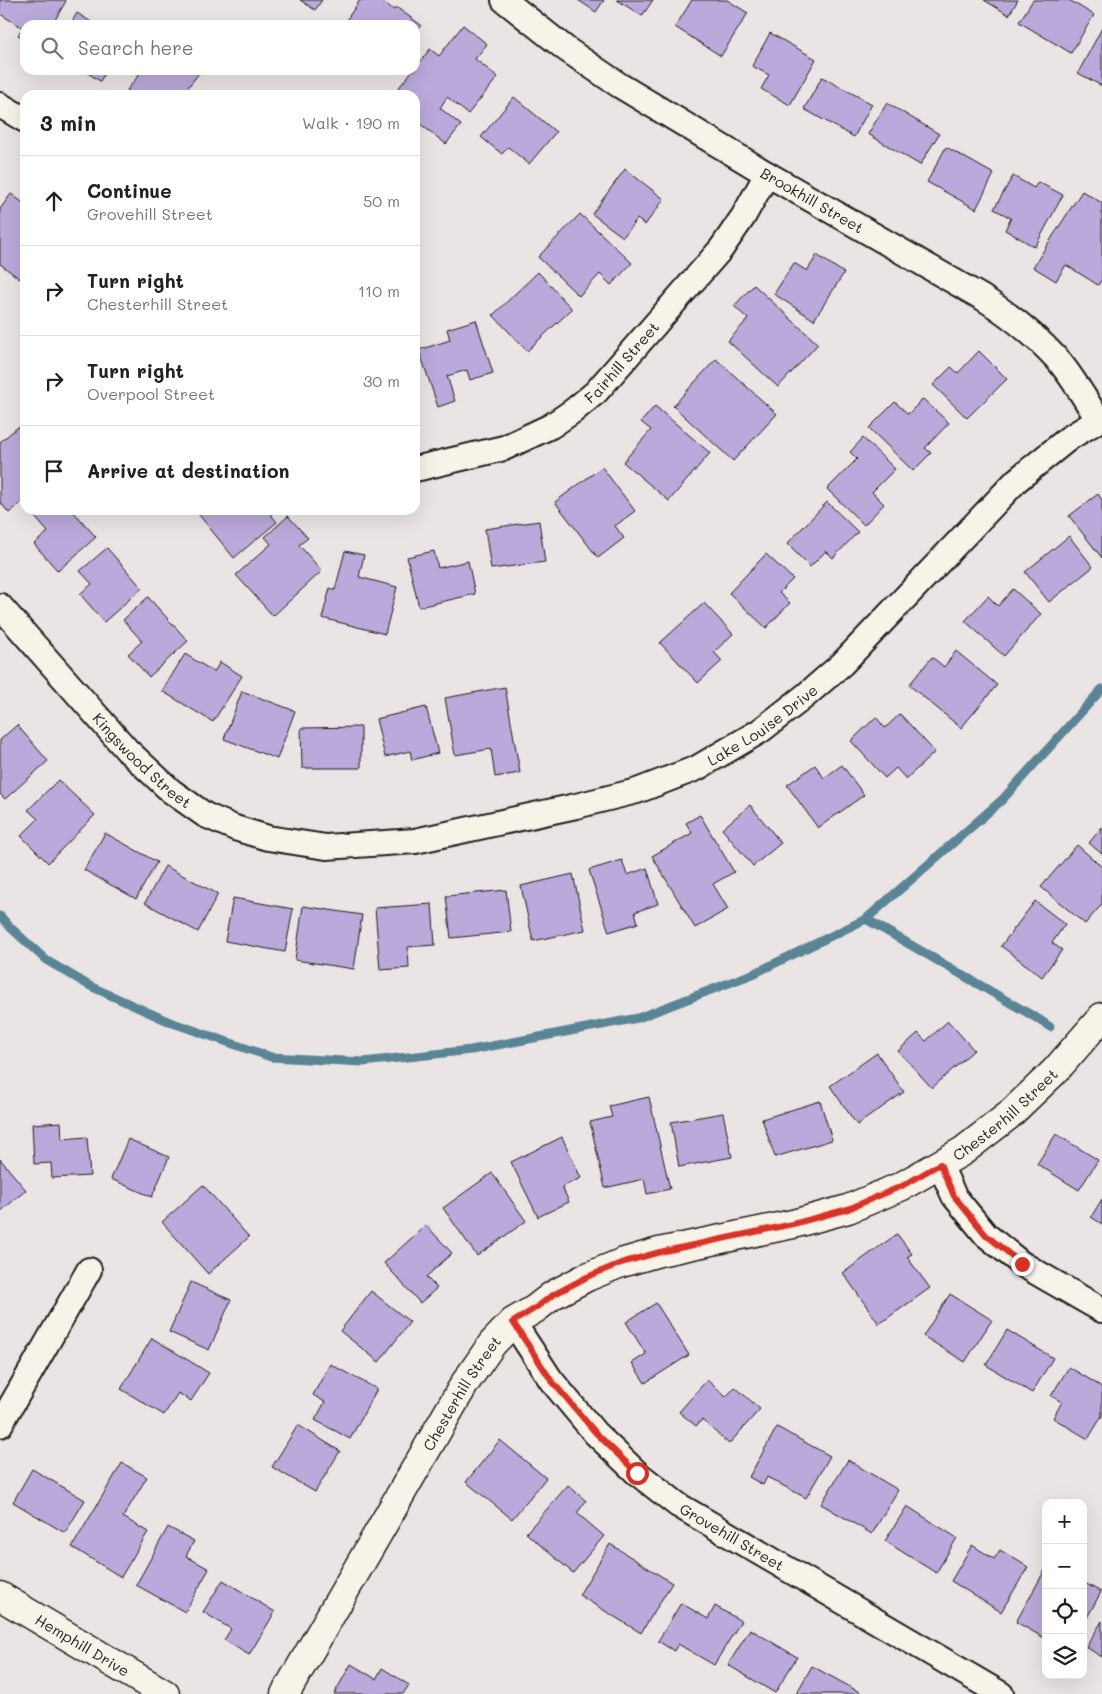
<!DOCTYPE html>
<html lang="en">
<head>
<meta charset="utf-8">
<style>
	:root { --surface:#fff; --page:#f6f6f6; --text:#202124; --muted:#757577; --line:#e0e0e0 }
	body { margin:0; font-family:Mali,sans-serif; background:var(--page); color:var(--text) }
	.controls { position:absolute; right:15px; bottom:15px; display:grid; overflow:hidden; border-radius:10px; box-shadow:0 5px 20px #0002 }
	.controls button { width:45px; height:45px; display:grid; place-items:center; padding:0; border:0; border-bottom:1px solid var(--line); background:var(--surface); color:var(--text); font:25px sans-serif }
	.stop { position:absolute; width:15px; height:15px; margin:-11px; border:4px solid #d93025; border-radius:50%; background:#fff }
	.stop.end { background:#d93025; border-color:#fff; box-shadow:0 1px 5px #0008 }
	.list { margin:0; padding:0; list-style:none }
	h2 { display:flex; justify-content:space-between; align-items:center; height:65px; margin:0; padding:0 20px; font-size:21px }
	h2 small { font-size:16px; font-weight:400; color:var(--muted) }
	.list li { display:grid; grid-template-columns:32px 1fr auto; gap:15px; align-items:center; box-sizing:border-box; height:90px; padding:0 20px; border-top:1px solid var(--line) }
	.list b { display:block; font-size:19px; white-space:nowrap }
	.list p { margin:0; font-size:16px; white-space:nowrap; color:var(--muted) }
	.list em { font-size:16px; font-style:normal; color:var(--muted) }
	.icon { flex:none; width:28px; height:28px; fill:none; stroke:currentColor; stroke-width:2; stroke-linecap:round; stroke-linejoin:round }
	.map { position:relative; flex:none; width:1102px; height:1694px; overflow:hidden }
	.search { position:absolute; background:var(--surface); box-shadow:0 5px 20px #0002; left:20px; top:20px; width:400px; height:55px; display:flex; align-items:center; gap:12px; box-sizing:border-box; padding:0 18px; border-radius:15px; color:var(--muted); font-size:19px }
	.panel { position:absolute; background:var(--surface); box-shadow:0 5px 20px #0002; left:20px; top:90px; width:400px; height:425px; border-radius:15px }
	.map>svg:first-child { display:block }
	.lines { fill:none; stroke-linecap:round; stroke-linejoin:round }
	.stream { stroke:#5a8595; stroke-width:9 }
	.building { fill:#baa9da; stroke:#1c1c1c }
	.street-casing { stroke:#1c1c1c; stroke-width:28 }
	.secondary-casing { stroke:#1c1c1c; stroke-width:31 }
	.street { stroke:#f7f3e8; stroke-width:24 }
	.secondary { stroke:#f7f3e8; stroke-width:28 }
	.route { stroke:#d93025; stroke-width:6 }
	.labels { text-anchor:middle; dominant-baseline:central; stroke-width:4; stroke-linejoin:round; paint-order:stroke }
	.street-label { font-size:15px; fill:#1c1c1c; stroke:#f7f3e8 }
</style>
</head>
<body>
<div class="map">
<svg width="1102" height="1694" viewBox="0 0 1102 1694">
	<rect width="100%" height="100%" fill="#ebe4e5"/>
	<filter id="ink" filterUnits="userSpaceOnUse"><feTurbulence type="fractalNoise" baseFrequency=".02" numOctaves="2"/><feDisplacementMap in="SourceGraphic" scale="10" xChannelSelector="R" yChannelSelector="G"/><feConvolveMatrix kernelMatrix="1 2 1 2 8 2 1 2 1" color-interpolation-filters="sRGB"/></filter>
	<g filter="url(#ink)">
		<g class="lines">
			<!-- stream -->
			<path class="stream" d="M0 916 11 928 46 960 90 986 170 1022 271 1057 363 1062 471 1050 638 1018 755 973 866 919 1040 1020 1050 1027
				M866 919 1002 800 1102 689"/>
		</g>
		<!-- building -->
		<path class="building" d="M0 0H65L66 1 52 25H25V39L18 35 23 28 0 14Z
			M300 0H322L315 10Z
			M360 0H381L394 10 396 7 421 25 415 33V25H343Z
			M578 0H604L596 12Z
			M617 0H653L642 16Z
			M692 0H727L748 13 721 56 675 27Z
			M984 0H1018L1009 15Z
			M1033 0H1069L1094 15 1071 53 1019 22Z
			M77 13 96 25H70Z
			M463 25 487 44 475 59 498 77 468 114 447 97 440 108 461 125 446 144 415 120V95H393L413 70H415V68L430 49 439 56Z
			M1102 28V86L1078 73Z
			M770 33 816 59 790 105 761 89 769 75 752 66Z
			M83 70H107L100 81Z
			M143 70H195L199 73 183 94 185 95H134L127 90Z
			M822 77 872 104 854 137 804 109Z
			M514 97 556 132 529 164 508 147 502 154 481 137Z
			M887 103 939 134 920 165 868 134Z
			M946 147 994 174 976 209 927 182Z
			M625 169 664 199 645 225 637 219 623 237 592 214Z
			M1013 176 1034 188 1038 182 1063 195 1035 247 1005 230 1011 218 994 209Z
			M1082 191 1102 203V279L1098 285 1066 265 1056 281 1033 267Z
			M11 194 25 204V273L20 279 0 264V209Z
			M580 214 632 263 611 285 600 274 579 296 538 257Z
			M817 255 844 273 814 320 774 294 794 263 807 271Z
			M538 272 572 309 527 351 493 315Z
			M754 285 818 344 778 387 728 341 748 319 734 306Z
			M476 320 493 373 470 380 467 370 447 376 455 401 438 407 419 350 450 340 447 329Z
			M979 351 1007 379 967 418 933 385 951 367 958 373Z
			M716 359 777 414 733 461 673 406Z
			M923 399 949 423 925 448 931 453 913 471 869 428 895 402 908 414Z
			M655 406 710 453 669 501 623 462 651 430 641 422Z
			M18 427 25 435V499L9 513 0 502V442Z
			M863 438 895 469 872 492 884 504 864 525 827 489 857 459 850 452Z
			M602 467 635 511 615 526 624 538 598 558 555 502Z
			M1098 494 1102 500V558L1069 516Z
			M827 502 858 532 833 558 826 551 810 567 787 544Z
			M40 510H72L96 537 58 571 34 544 48 532 34 516Z
			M195 510H267L277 522 234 558Z
			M288 516 308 538 299 545 322 571 273 616 236 575 271 544 265 537Z
			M539 521 545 562 491 569 485 529Z
			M1069 536 1093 567 1049 602 1025 572Z
			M107 548 142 588 104 622 80 594 92 584 80 571Z
			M345 551 364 555 359 577 397 587 385 634 322 618 330 588 335 590Z
			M434 551 438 568 468 561 475 594 419 607 407 557Z
			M766 554 793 579 779 593 790 603 766 628 729 593Z
			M1013 589 1041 614 1004 656 965 621 988 596 998 606Z
			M148 597 188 641 149 677 128 654 142 641 123 620Z
			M704 603 733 634 714 652 722 661 698 683 660 643Z
			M956 651 997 685 961 728 909 685 932 657 944 667Z
			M185 654 214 672 220 662 242 676 213 722 162 691Z
			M505 687 520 773 495 777 491 749 455 755 445 698Z
			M242 691 295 711 277 759 224 739Z
			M426 707 438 753 412 760 410 751 385 757 376 719Z
			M900 714 935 752 906 779 896 768 885 778 851 741 876 717 885 728Z
			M17 725 48 761 5 799 0 794V740Z
			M361 727V768H302L301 728Z
			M815 765 824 778 842 765 864 795 818 828 787 785Z
			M58 780 95 815 48 863 21 836 38 819 28 810Z
			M750 805 781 843 753 866 722 829Z
			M700 815 734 872 713 884 728 909 695 928 652 856 692 833 686 823Z
			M1102 827V854L1089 843Z
			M105 833 157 862 136 899 84 870Z
			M1077 845 1102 867V904L1085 924 1041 887Z
			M622 860 627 875 647 868 658 904 635 912 638 923 609 932 589 870Z
			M165 866 218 894 198 932 145 903Z
			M573 874 585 930 533 941 521 886Z
			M506 890 511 932 451 938 446 896Z
			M233 898 293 909 285 952 225 941Z
			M1035 901 1065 924 1052 943 1062 950 1042 977 1001 946Z
			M432 904 435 945 408 947 409 968 380 970 375 908Z
			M303 906 362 915 354 969 295 960Z
			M948 1021 974 1050 932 1088 898 1051 918 1033 926 1041Z
			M877 1053 904 1092 857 1125 830 1086Z
			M649 1097 670 1189 647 1194 644 1179 605 1188 590 1122 612 1117 609 1106Z
			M820 1101 832 1140 775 1157 762 1119Z
			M723 1113 732 1157 679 1167 671 1122Z
			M61 1122 62 1139 87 1137 90 1176 52 1178 51 1163 34 1164 32 1124Z
			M1056 1134 1098 1160 1079 1190 1037 1164Z
			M562 1137 581 1178 562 1187 569 1202 538 1217 511 1162Z
			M128 1139 169 1157 152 1197 111 1179Z
			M0 1159 26 1190 0 1212Z
			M492 1173 526 1221 477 1256 443 1208Z
			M203 1185 249 1237 208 1274 162 1222Z
			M1102 1199V1224L1091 1217Z
			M426 1225 452 1253 426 1277 437 1288 420 1303 384 1263Z
			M897 1234 912 1254 907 1257 930 1288 879 1324 843 1273Z
			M191 1282 231 1300 209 1350 169 1332Z
			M371 1291 410 1322 379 1362 340 1331Z
			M950 1294 992 1320 965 1362 923 1336Z
			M656 1303 689 1355 645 1383 632 1363 646 1354 626 1322Z
			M1007 1330 1053 1358 1032 1393 986 1365Z
			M152 1338 209 1373 191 1401 178 1393 164 1415 121 1389Z
			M330 1364 377 1389 350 1439 315 1420 325 1402 313 1395Z
			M1069 1367 1102 1387V1416L1088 1439 1053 1418 1062 1402 1051 1396Z
			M707 1380 726 1397 735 1387 760 1409 729 1444 702 1420 696 1426 679 1412Z
			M298 1425 340 1451 315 1492 272 1467Z
			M777 1427 830 1456 806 1498 767 1477 763 1485 749 1477Z
			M500 1440 546 1478 512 1519 466 1482Z
			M848 1460 898 1490 872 1534 821 1504Z
			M122 1463 147 1477 123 1517 148 1532 121 1577 72 1547Z
			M32 1469 85 1500 65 1533 13 1502Z
			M568 1485 586 1501 577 1513 604 1536 573 1573 526 1533Z
			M907 1506 957 1538 936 1573 885 1541Z
			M168 1527 194 1541 186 1556 209 1569 185 1612 136 1585Z
			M610 1544 672 1583 641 1633 579 1595Z
			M972 1545 994 1559 1000 1550 1028 1567 1001 1612 951 1581Z
			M1046 1568V1639L1016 1622Z
			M223 1580 275 1612 249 1655 224 1640 231 1629 203 1612Z
			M1083 1582 1101 1592 1083 1625Z
			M681 1603 708 1619 715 1606 741 1621 714 1665 678 1644 674 1651 658 1641Z
			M1102 1621V1657L1086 1647Z
			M750 1629 797 1657 775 1693 728 1665Z
			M351 1664 376 1679 382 1668 409 1685 403 1694H334Z
			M812 1666 863 1694H796Z"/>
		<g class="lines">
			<defs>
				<g id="street">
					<path id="s1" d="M504 0 566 49 619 85 767 174 983 298C1010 315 1035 335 1057 359 1071 374 1086 401 1098 419"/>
					<path d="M0 105 25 120"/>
					<path id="s2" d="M415 469 504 448 551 426 573 411 596 392 721 249 743 217 767 174"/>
					<path id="s3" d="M0 606 127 750 171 791 205 815 235 828 268 838 326 847 415 841 576 806 637 791 697 768 760 731 805 696 842 664 1017 480 1069 438 1102 418"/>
					<path d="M940 1165 954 1196 986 1235 1022 1264 1102 1310"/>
					<path id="s4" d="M513 1322 551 1380 595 1433 637 1473 678 1505 1001 1694"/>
					<path d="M0 1425 89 1270"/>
				</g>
				<g id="secondary">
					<path id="s5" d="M0 1596 165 1694"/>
					<path id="s6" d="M285 1694 465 1383 492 1344 513 1322 535 1309 553 1295 587 1277 621 1263 659 1252 793 1224 848 1209 902 1186 963 1151 1008 1116 1055 1071 1102 1017"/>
				</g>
			</defs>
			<!-- street casing -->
			<use href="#street" class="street-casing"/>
			<!-- secondary casing -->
			<use href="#secondary" class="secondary-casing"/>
			<!-- street -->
			<use href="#street" class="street"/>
			<!-- secondary -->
			<use href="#secondary" class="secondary"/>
		</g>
	</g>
	<g class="lines" filter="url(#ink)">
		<!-- route -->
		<path class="route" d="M637 1473 595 1432 551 1380 513 1322 534 1309 553 1295 587 1277 621 1263 660 1252 793 1224 848 1209 902 1186 940 1164 954 1196 986 1235 1022 1264"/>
	</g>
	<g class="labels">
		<!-- street labels -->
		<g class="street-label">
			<text stroke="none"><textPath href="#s1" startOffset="368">Brookhill Street</textPath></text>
			<text stroke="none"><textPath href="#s2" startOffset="239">Fairhill Street</textPath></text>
			<text stroke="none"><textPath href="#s3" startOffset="879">Lake Louise Drive</textPath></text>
			<text stroke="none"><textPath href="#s3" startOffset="210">Kingswood Street</textPath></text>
			<text stroke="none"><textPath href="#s6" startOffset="979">Chesterhill Street</textPath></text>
			<text stroke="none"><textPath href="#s6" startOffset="349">Chesterhill Street</textPath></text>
			<text stroke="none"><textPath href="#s4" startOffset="311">Grovehill Street</textPath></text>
			<text stroke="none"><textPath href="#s5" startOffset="96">Hemphill Drive</textPath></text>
		</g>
	</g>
</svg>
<div class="controls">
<button>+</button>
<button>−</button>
<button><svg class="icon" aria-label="locate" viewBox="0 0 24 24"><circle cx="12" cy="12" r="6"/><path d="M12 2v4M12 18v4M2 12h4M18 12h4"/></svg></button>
<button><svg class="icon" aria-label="layers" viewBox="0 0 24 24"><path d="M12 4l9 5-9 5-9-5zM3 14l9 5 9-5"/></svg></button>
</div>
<div class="stop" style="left:637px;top:1473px"></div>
<div class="stop end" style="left:1022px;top:1264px"></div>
<div class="search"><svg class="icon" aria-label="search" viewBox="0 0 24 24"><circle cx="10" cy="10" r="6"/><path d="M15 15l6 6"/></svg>Search here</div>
<section class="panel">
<h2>3 min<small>Walk · 190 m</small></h2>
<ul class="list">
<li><svg class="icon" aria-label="ahead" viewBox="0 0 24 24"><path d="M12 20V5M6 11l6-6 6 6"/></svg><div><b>Continue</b><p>Grovehill Street</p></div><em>50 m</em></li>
<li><svg class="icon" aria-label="right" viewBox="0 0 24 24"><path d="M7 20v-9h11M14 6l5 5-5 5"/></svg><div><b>Turn right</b><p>Chesterhill Street</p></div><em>110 m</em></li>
<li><svg class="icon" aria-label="right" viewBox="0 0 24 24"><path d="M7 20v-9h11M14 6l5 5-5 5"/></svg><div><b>Turn right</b><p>Overpool Street</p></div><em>30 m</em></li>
<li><svg class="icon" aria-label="arrive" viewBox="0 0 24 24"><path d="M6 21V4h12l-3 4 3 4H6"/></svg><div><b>Arrive at destination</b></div></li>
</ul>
</section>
</div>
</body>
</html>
